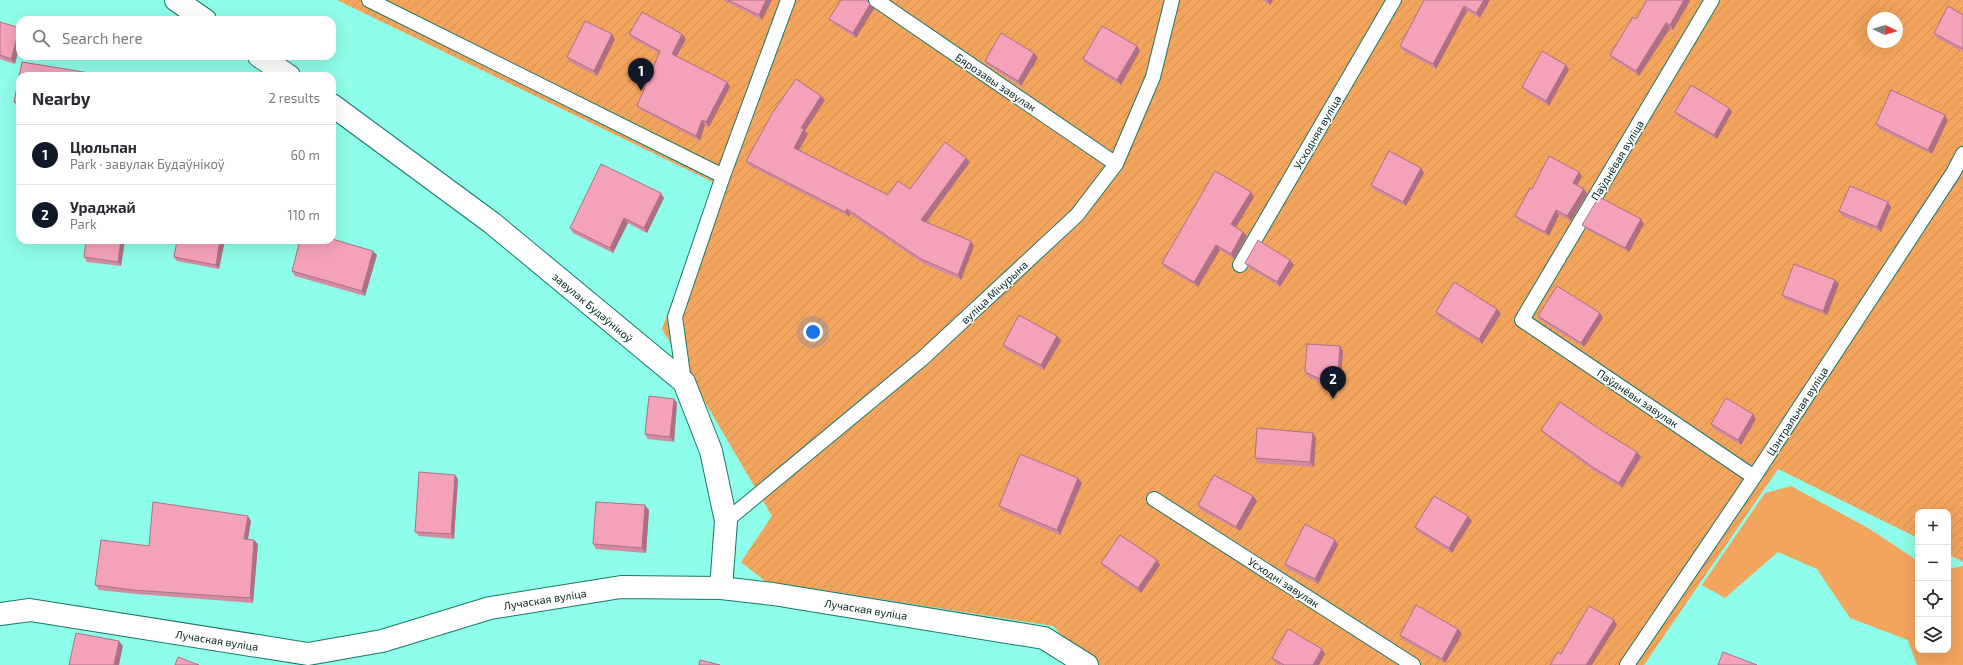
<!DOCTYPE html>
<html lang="en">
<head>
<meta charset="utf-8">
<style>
	:root { --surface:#fff; --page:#f2f2f3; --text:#2b2b33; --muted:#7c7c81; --line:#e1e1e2; --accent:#111827 }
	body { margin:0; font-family:"Exo 2",sans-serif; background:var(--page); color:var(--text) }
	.controls { position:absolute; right:12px; bottom:12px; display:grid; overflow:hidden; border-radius:8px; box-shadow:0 4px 16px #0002 }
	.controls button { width:36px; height:36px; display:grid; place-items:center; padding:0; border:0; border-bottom:1px solid var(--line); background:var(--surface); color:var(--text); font:20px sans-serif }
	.compass { position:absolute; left:1867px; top:12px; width:36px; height:36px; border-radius:50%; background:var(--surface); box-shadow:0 4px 16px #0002; rotate:94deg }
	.you { position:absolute; left:813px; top:332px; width:14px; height:14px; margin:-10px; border:3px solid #fff; border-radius:50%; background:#1a73e8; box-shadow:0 0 0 6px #1a73e833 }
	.badge { display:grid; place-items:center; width:26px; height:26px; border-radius:50%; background:var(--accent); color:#fff; font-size:13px; font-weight:700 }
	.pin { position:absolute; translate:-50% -33px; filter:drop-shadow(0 1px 2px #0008) }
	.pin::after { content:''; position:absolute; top:21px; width:14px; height:12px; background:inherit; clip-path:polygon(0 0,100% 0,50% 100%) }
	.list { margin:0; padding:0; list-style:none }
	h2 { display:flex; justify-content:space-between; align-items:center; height:52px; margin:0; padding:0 16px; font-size:17px }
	h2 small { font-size:13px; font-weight:400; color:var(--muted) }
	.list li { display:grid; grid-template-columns:26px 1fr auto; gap:12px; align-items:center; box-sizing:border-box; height:60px; padding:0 16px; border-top:1px solid var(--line) }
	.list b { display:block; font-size:15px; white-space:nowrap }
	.list p { margin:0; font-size:13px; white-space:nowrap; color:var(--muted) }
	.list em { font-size:13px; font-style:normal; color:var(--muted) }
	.icon { flex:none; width:22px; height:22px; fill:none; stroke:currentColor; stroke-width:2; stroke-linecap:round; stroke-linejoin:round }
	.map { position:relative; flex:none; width:1963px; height:665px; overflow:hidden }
	.search { position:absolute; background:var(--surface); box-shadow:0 4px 16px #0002; left:16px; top:16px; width:320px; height:44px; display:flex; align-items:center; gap:10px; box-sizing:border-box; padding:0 14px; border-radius:12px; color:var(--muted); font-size:15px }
	.panel { position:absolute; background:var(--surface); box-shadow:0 4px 16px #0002; left:16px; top:72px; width:320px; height:172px; border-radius:12px }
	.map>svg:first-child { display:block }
	.grass { fill:#f3a45d }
	.garden { fill:url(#garden-furrows); fill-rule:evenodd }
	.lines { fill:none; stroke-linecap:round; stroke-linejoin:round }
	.lane-casing { stroke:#1a7769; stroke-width:16 }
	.street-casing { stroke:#1a7769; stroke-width:24 }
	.lane { stroke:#fff; stroke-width:14 }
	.street { stroke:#fff; stroke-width:22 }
	.wall { fill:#d28ba0 }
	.shaded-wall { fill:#ab7182 }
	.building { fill:#f4a2ba; stroke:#ab7182 }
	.labels { text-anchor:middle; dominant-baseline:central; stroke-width:3; stroke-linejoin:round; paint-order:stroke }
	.street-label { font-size:11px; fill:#002520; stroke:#fff }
</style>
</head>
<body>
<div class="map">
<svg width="1963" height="665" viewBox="0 0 1963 665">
	<defs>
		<pattern id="garden-furrows" width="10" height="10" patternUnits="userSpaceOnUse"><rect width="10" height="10" fill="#f3a45d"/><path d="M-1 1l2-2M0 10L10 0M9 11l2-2" fill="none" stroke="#cf8d51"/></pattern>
	</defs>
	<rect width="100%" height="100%" fill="#8efde9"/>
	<!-- grass -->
	<path class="grass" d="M1791 486 1868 528 1918 561V650H1948V569L1963 566V665H1917L1908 640 1850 618 1817 569 1778 552 1725 598 1702 585 1765 493Z"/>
	<!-- garden -->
	<path class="garden" d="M337 0H1963V562L1948 554V512H1918V538L1778 469 1644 665H1091L1053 626 765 581 741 562 772 516 662 329 715 183ZM1873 18H1897V42H1873Z"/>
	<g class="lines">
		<defs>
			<path id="lane" d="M369 0 723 176
				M876 0 1116 164
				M1712 0 1522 320 1754 477
				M1240 265 1394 0
				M684 382 675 317 723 176 788 0
				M1154 499 1413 665
				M726 521 923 358 1077 215 1116 164 1153 77 1172 0
				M1627 665 1754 477 1953 173 1963 154"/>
			<path id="street" d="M176 0 205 20
				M259 56 289 76
				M332 105 492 223 684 382 711 451 726 521 721 588
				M0 614 30 610 308 654 382 641 490 608 621 587 721 588 773 594 1044 638 1087 665"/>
		</defs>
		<!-- lane casing -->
		<use href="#lane" class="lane-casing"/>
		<!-- street casing -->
		<use href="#street" class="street-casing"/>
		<!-- lane -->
		<use href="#lane" class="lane"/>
		<!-- street -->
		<use href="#street" class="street"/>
	</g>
	<!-- wall -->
	<path class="wall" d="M723 0H772L762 20Z
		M1262 0H1273L1270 5Z
		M1424 0H1490L1480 18 1467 11 1436 69 1403 51 1400 46Z
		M1690 1 1673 30 1670 28 1639 76 1613 59 1610 55 1636 19Z
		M868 2 874 9 856 38 833 23 829 19Z
		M1963 15V52L1937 38 1934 33Z
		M0 22 15 64 0 59Z
		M612 34 615 39 597 76 570 62 567 57Z
		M629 34H682L686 39 677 56 730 87 709 127 705 125 700 141 641 110 637 106 659 53 633 39Z
		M1137 46 1140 51 1121 85 1086 64 1083 59Z
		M1034 53 1038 58 1021 86 988 65 985 61Z
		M22 62 96 74 97 76H20V107H18L14 102Z
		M1569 69 1549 106 1526 92 1522 87Z
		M825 100 805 131 808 134 799 150 888 195 910 189 970 162 926 223 971 241 974 246 961 280 924 264 850 214 849 217 750 166 746 161Z
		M1675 112H1732L1717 139 1679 117Z
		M1948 120 1932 154 1879 129 1876 124Z
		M1421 168 1424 173 1406 206 1374 190 1371 185Z
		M1582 176 1577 185 1584 189 1587 194 1571 221 1559 215 1549 236 1519 221 1515 216 1532 189Z
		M1254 197 1236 227 1243 232 1247 236 1234 259 1220 250 1198 287 1165 268 1162 263Z
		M664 198 647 233 628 223 613 253 573 233 570 228Z
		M1891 207 1881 232 1842 216 1839 211Z
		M1641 219 1644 224 1629 252 1586 229 1582 225Z
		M125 240 121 266 87 262 84 257Z
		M225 240 219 269 177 261 174 257Z
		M377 255 365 296 295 276 292 271Z
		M1290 260 1294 265 1280 287 1248 267 1245 263Z
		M1835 280 1839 284 1827 315 1785 299 1782 295Z
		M1497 309 1501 314 1482 344 1439 317 1436 312Z
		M1600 313 1603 318 1584 347 1542 321 1538 316Z
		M1057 336 1061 341 1044 370 1007 350 1003 345Z
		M1340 346 1343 351 1340 392 1308 377 1305 372Z
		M674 399 677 403 674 442 648 439 645 434Z
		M1756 419 1741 445 1714 429 1711 424Z
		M1541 430H1601L1641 457 1622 488 1597 473 1544 434Z
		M1316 438 1314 467 1258 463 1255 458Z
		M455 475 458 479 454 539 419 536 415 532Z
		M1082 483 1060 535 1003 511 999 506Z
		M1253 496 1257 501 1240 531 1201 510 1198 505Z
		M649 510 646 553 596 549 593 544Z
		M251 521 248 539 258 544 253 603 137 594 99 590 95 585 149 546Z
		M1472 521 1452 553 1418 532 1415 527Z
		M1335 540 1338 545 1318 584 1288 569 1285 564Z
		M1101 563 1160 565 1141 593 1105 568Z
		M1458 629 1462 634 1445 663 1403 640 1400 635Z
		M1322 649 1325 654 1319 665H1279L1275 663 1272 658Z"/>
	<!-- shaded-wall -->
	<path class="shaded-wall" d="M766 0H772L762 20 759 15Z
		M1267 0H1273L1270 5Z
		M1484 0H1490L1480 18 1476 13Z
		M1684 0H1689L1690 1 1673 30 1670 25Z
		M870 4 874 9 856 38 853 33Z
		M1464 6 1467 11 1436 69 1433 64Z
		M1666 23 1670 28 1639 76 1636 71Z
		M20 28V44L15 64 11 59Z
		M612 34 615 39 597 76 594 71Z
		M682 34 686 39 675 59 672 54Z
		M1137 46 1140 51 1121 85 1117 80Z
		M1034 53 1038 58 1021 86 1018 81Z
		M1566 65 1569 69 1549 106 1546 101Z
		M727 82 730 87 709 127 706 122Z
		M821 96 825 100 805 131 808 134 798 152 794 148 801 128Z
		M1729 108 1732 112 1717 139 1714 135Z
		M1945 115 1948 120 1932 154 1928 150Z
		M702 120 705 125 700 141 696 136Z
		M966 158 970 162 924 225 921 220Z
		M1421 168 1424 173 1406 206 1403 202Z
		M1579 172 1582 176 1576 188 1573 183Z
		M1584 189 1587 194 1571 221 1567 216Z
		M1251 192 1254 197 1235 229 1231 224Z
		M661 193 664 198 647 233 644 228Z
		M1888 202 1891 207 1881 232 1877 227Z
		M847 209 850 214 849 217 845 212Z
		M1556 210 1559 215 1549 236 1545 232Z
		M624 218 628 223 613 253 610 248Z
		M1641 219 1644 224 1629 252 1625 248Z
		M1243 232 1247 236 1234 259 1231 254Z
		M121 240H125L121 266 118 262Z
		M220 240H225L219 269 216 265Z
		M971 241 974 246 961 280 958 275Z
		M1216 245 1220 250 1198 287 1194 282Z
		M373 251 377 255 365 296 362 291Z
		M1290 260 1294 265 1280 287 1277 282Z
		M1835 280 1839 284 1827 315 1823 311Z
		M1497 309 1501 314 1482 344 1479 339Z
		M1600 313 1603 318 1584 347 1581 343Z
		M1057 336 1061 341 1044 370 1041 365Z
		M1340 346 1343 351 1340 392 1337 387Z
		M674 399 677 403 674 442 670 437Z
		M1753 414 1756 419 1741 445 1738 440Z
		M1313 433 1316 438 1314 467 1310 462Z
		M1637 452 1641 457 1622 488 1619 483Z
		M455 475 458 479 454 539 451 534Z
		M1078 478 1082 483 1060 535 1057 530Z
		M1253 496 1257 501 1240 531 1236 527Z
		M645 505 649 510 646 553 642 548Z
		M248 516 251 521 247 544 244 539Z
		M1468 516 1472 521 1452 553 1449 548Z
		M254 540 258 544 253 603 250 598Z
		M1335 540 1338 545 1318 584 1315 579Z
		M1157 560 1160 565 1141 593 1138 588Z
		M1614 620 1617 625 1592 665H1586Z
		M1458 629 1462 634 1445 663 1442 659Z
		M119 641 123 646 119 665H114Z
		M1322 649 1325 654 1319 665H1313Z"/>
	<!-- building -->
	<path class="building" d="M728 0H766L759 15Z
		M841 0H866L870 4 853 33 829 19Z
		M1424 0H1484L1476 13 1464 6 1433 64 1400 46Z
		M1647 0H1684L1670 25 1666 23 1636 71 1610 55 1633 17 1636 19Z
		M1948 6 1963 15V49L1934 33Z
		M642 12 682 34 672 54 727 82 706 122 702 120 696 136 637 106 660 51 629 34Z
		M585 21 612 34 594 71 567 57Z
		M0 22 20 28 11 59 0 55Z
		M1102 26 1137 46 1117 80 1083 59Z
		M1001 33 1034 53 1018 81 985 61Z
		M1542 51 1566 65 1546 101 1522 87Z
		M22 62 96 74 95 76H20V103L14 102Z
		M796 79 821 96 801 128 804 129 794 148 888 195 898 181 910 189 945 142 966 158 921 220 971 241 958 275 921 259 847 209 845 212 746 161 773 112Z
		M1691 85 1729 108 1714 135 1675 112Z
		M1891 90 1945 115 1928 150 1876 124Z
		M1389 151 1421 168 1403 202 1371 185Z
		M1549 156 1579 172 1573 183 1584 189 1567 216 1556 210 1545 232 1515 216 1530 188 1532 189Z
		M601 164 661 193 644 228 624 218 610 248 570 228Z
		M1215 171 1251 192 1231 224 1243 232 1231 254 1216 245 1194 282 1162 263Z
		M1850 186 1888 202 1877 227 1839 211Z
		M1599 197 1641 219 1625 248 1582 225Z
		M332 239 373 251 362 291 292 271 300 240H332Z
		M86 240H121L118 262 84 257Z
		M177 240H220L216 265 174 257Z
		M1258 240 1290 260 1277 282 1245 263Z
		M1794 264 1835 280 1823 311 1782 295Z
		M1454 282 1497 309 1479 339 1436 312Z
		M1557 286 1600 313 1581 343 1538 316Z
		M1019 315 1057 336 1041 365 1003 345Z
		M1307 344 1340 346 1337 387 1305 372Z
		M649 396 674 399 670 437 645 434Z
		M1726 398 1753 414 1738 440 1711 424Z
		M1560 402 1601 430 1637 452 1619 483 1594 468 1541 430Z
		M1257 428 1313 433 1310 462 1255 458Z
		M1020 454 1078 478 1057 530 999 506Z
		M419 472 455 475 451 534 415 532Z
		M1214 475 1253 496 1236 527 1198 505Z
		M1434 496 1468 516 1449 548 1415 527Z
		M153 502 248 516 244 539 254 540 250 598 133 590 95 585 101 540 149 546Z
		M596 502 645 505 642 548 593 544Z
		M1305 524 1335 540 1315 579 1285 564Z
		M1120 535 1157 560 1138 588 1101 563Z
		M1416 605 1458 629 1442 659 1400 635Z
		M1589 606 1614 620 1586 665H1550L1558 652 1561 654Z
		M1288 629 1322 649 1313 665H1284L1272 658Z
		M76 633 119 641 114 665H69Z
		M1723 652 1757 665H1718Z
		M178 657 199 665H175Z
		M700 660 720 665H699Z"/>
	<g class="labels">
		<!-- street labels -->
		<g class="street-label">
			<text transform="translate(996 82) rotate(34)">Бярозавы завулак</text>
			<text transform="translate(1317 132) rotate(-60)">Усходняя вуліца</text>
			<text transform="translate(1617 160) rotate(-59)">Паўднёвая вуліца</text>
			<text transform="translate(994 292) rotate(-43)">вуліца Мічурына</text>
			<text transform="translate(593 307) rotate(40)">завулак Будаўнікоў</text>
			<text transform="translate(1638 398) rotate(34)">Паўднёвы завулак</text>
			<text transform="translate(1797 411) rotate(-57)">Цэнтральная вуліца</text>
			<text transform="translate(1284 582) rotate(33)">Усходні завулак</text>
			<text transform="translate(545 599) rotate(-9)">Лучаская вуліца</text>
			<text transform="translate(866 609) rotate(9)">Лучаская вуліца</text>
			<text transform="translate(217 640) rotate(9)">Лучаская вуліца</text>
		</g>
	</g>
</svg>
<div class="controls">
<button>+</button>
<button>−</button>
<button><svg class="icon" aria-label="locate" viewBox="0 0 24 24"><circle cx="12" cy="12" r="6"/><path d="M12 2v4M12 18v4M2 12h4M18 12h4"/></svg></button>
<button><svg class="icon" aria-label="layers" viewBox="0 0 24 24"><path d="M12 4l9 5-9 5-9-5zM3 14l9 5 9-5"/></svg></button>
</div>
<svg class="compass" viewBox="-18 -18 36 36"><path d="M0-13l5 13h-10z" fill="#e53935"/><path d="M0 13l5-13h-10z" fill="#7c7c81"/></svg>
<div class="you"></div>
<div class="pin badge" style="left:641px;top:91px">1</div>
<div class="pin badge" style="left:1333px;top:399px">2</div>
<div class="search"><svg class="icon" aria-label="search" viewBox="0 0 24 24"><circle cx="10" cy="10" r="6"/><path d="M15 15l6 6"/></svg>Search here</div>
<section class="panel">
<h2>Nearby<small>2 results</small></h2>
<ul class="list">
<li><span class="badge">1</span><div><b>Цюльпан</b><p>Park · завулак Будаўнікоў</p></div><em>60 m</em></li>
<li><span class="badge">2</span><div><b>Ураджай</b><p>Park</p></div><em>110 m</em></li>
</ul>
</section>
</div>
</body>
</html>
